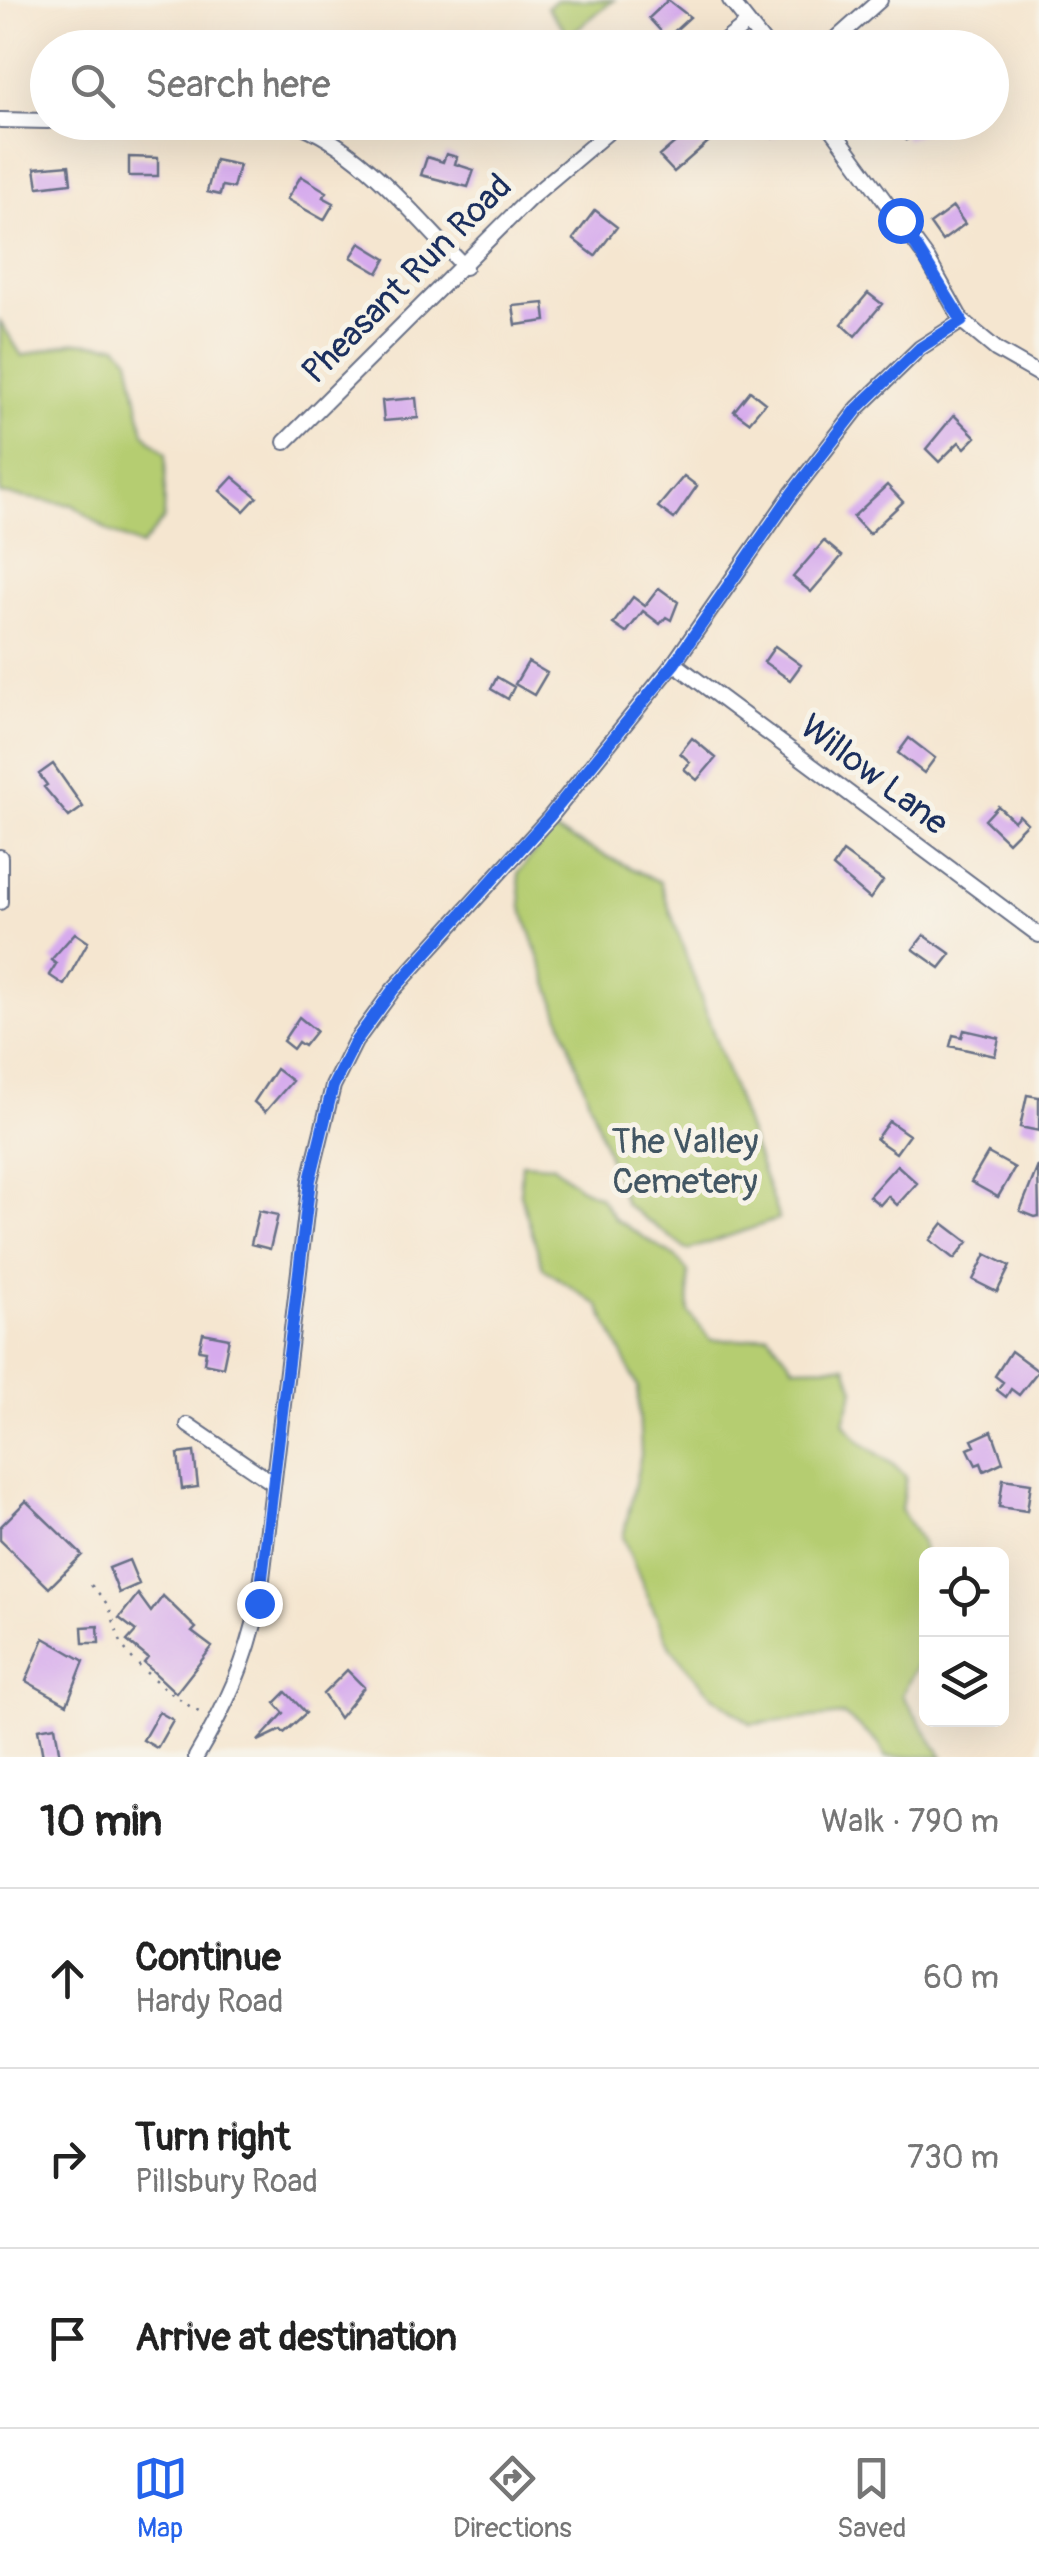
<!DOCTYPE html>
<html lang="en">
<head>
<meta charset="utf-8">
<style>
	:root { --surface:#fff; --page:#f6f6f6; --text:#222; --muted:#767676; --line:#e0e0e0; --accent:#2563eb }
	body { margin:0; font-family:Pangolin,sans-serif; background:var(--page); color:var(--text) }
	.controls { position:absolute; right:30px; bottom:30px; display:grid; overflow:hidden; border-radius:15px; box-shadow:0 10px 40px #0002 }
	.controls button { width:90px; height:90px; display:grid; place-items:center; padding:0; border:0; border-bottom:2px solid var(--line); background:var(--surface); color:var(--text); font:50px sans-serif }
	.stop { position:absolute; width:30px; height:30px; margin:-22px; border:8px solid #2563eb; border-radius:50%; background:#fff }
	.stop.end { background:#2563eb; border-color:#fff; box-shadow:0 2px 10px #0008 }
	.list { margin:0; padding:0; list-style:none }
	h2 { display:flex; justify-content:space-between; align-items:center; height:130px; margin:0; padding:0 40px; font-size:42px }
	h2 small { font-size:32px; font-weight:400; color:var(--muted) }
	.list li { display:grid; grid-template-columns:65px 1fr auto; gap:30px; align-items:center; box-sizing:border-box; height:180px; padding:0 40px; border-top:2px solid var(--line) }
	.list b { display:block; font-size:38px; white-space:nowrap }
	.list p { margin:0; font-size:32px; white-space:nowrap; color:var(--muted) }
	.list em { font-size:32px; font-style:normal; color:var(--muted) }
	.icon { flex:none; width:55px; height:55px; fill:none; stroke:currentColor; stroke-width:2; stroke-linecap:round; stroke-linejoin:round }
	.map { position:relative; flex:none; width:1039px; height:1757px; overflow:hidden }
	.search { position:absolute; background:var(--surface); box-shadow:0 10px 40px #0002; left:30px; right:30px; top:30px; height:110px; display:flex; align-items:center; gap:25px; box-sizing:border-box; padding:0 35px; border-radius:55px; color:var(--muted); font-size:38px }
	.sheet { height:670px; background:var(--surface) }
	nav { display:flex; justify-content:space-around; align-items:center; box-sizing:border-box; height:140px; border-top:2px solid var(--line); background:var(--surface); font-size:28px; color:var(--muted) }
	nav a { display:grid; justify-items:center; gap:5px }
	nav .on { color:var(--accent) }
	.map>svg:first-child { display:block }
	.green { fill:#b5cd71; stroke:#687e68; stroke-width:2.5 }
	.building { fill:#d6aaed }
	.lines { fill:none; stroke-linecap:round; stroke-linejoin:round }
	.minor-casing { stroke:#676f86; stroke-width:18 }
	.path { stroke:#676f86; stroke-width:2.5; stroke-dasharray:2.5 8; stroke-linecap:butt }
	.minor { stroke:#fff; stroke-width:14 }
	.route { stroke:#2563eb; stroke-width:12 }
	.labels { text-anchor:middle; dominant-baseline:central; stroke-width:10; stroke-linejoin:round; paint-order:stroke }
	.street-label { font-size:35px; fill:#1b2f5e; stroke:#f7f3e8 }
	.park-label { font-size:35px; fill:#425663; stroke:#f7f3e8 }
</style>
</head>
<body>
<div class="map">
<svg width="1039" height="1757" viewBox="0 0 1039 1757">
	<rect width="100%" height="100%" fill="#f7f3e8"/>
	<filter id="ink" filterUnits="userSpaceOnUse"><feTurbulence type="fractalNoise" baseFrequency=".01" numOctaves="2"/><feDisplacementMap in="SourceGraphic" scale="20" xChannelSelector="R" yChannelSelector="G"/><feConvolveMatrix kernelMatrix="1 2 1 2 8 2 1 2 1" color-interpolation-filters="sRGB"/></filter>
	<filter id="wash" filterUnits="userSpaceOnUse"><feTurbulence type="fractalNoise" baseFrequency=".0048" numOctaves="4" result="noise"/><feDisplacementMap in="SourceGraphic" scale="40" xChannelSelector="R" yChannelSelector="G"/><feGaussianBlur stdDeviation="2.25" result="paint"/><feColorMatrix in="noise" values="0 0 0 0 0 0 0 0 0 0 0 0 0 0 0 0 0 1.4 0 .05"/><feComposite in="paint" operator="in"/></filter>
	<g filter="url(#wash)">
		<rect width="100%" height="100%" fill="#f5e6d0"/>
		<!-- green -->
		<path class="green" d="M557 0H614L569 35 547 7Z
			M0 321 22 356 74 342 117 345 129 358 144 433 166 454 164 519 141 546 110 532 73 505 0 494Z
			M552 830 660 882 779 1219 688 1250 625 1204 522 908 518 873Z
			M522 1163 552 1165 579 1187 600 1197 615 1219 677 1258 688 1272 689 1313 711 1340H743L768 1334 794 1367 846 1366 854 1390 844 1422C863 1452 883 1451 906 1477L901 1510 922 1543 926 1583 920 1618V1660L902 1695 943 1757H885L879 1743 844 1715 751 1724 711 1694 670 1647 644 1588 623 1538 641 1455 638 1387 599 1306 543 1268 520 1193Z"/>
		<g id="blocks">
			<!-- building -->
			<path class="building" d="M668 0 690 17 667 38 649 18Z
				M699 122H715L722 130 674 172 659 156Z
				M762 122H793L773 138Z
				M899 122H922L926 130 906 140Z
				M446 154 457 157 455 164 474 170 468 187 421 175 427 157 443 162Z
				M129 157 158 158V176H129Z
				M215 160 239 165 233 188 222 186 220 195 207 192Z
				M69 165 71 183 38 187 35 168Z
				M301 176 327 192 323 197 334 203 324 220 287 199Z
				M953 207 965 224 942 241 930 224Z
				M595 210 617 227 595 256 573 239Z
				M360 243 386 259 378 273 351 257Z
				M868 293 882 304 855 336 842 324Z
				M544 303 546 321 516 325 513 306Z
				M750 391 765 403 749 422 734 411Z
				M416 398 418 418 384 421 382 401Z
				M954 415 976 437 965 448 959 442 939 462 926 449Z
				M684 476 697 486 674 519 658 507Z
				M233 477 257 497 244 511 220 491Z
				M887 485 903 502 869 534 853 517Z
				M824 541 842 556 811 592 793 577Z
				M659 588 678 602 671 620 666 617 660 624 643 611 626 633 613 624 633 597 645 606Z
				M775 646 801 665 790 680 764 662Z
				M528 662 547 673 534 695 515 684Z
				M497 677 514 687 508 699 491 689Z
				M692 738 716 758 697 780 684 769 690 762 680 753Z
				M909 738 935 758 924 773 898 753Z
				M53 764 83 807 69 817 44 787 47 785 39 774Z
				M998 806 1014 821 1019 815 1027 823 1008 842 985 820Z
				M843 852 883 881 870 899 833 867Z
				M75 933 88 942 64 985 49 975 56 964 51 960Z
				M924 935 951 954 940 968 913 949Z
				M299 1017 316 1031 304 1046 298 1042 293 1049 283 1041Z
				M964 1030 999 1038 995 1056 950 1046 953 1035 962 1037Z
				M276 1069 292 1081 265 1112 254 1102Z
				M1027 1095 1039 1097V1131L1020 1127Z
				M889 1121 909 1135 896 1153 876 1139Z
				M988 1153 1015 1168 998 1197 971 1182Z
				M897 1165 917 1183 897 1205 888 1196 880 1205 869 1196Z
				M1038 1166 1039 1216 1035 1217 1020 1211Z
				M259 1211 278 1215 270 1249 251 1244Z
				M943 1223 968 1242 954 1259 930 1240Z
				M986 1254 1010 1266 997 1292 973 1280Z
				M203 1333 229 1338 223 1367 204 1363 206 1351 199 1350Z
				M1011 1351 1038 1371 1019 1395 1011 1389 1006 1397 997 1390 1003 1382 995 1376Z
				M992 1431 1003 1462 984 1471 981 1463 976 1465 968 1449 975 1446 972 1440Z
				M194 1452 198 1487 182 1489 178 1454Z
				M1003 1479 1031 1483 1027 1511 999 1507Z
				M26 1501 82 1555 49 1588 0 1540V1527Z
				M129 1560 139 1584 119 1593 109 1568Z
				M138 1594 151 1612 163 1596 196 1628 192 1632 212 1647 176 1693 144 1663 148 1658 127 1641 136 1631 119 1618Z
				M98 1626 99 1643H83L82 1627Z
				M44 1638 84 1661 67 1704 26 1681Z
				M347 1670 364 1687 339 1718 323 1694Z
				M286 1692 306 1713 284 1733 281 1730 258 1741 284 1713 275 1703Z
				M159 1712 173 1720 157 1748 143 1740Z
				M55 1726 60 1757H43L38 1729Z"/>
		</g>
	</g>
	<g filter="url(#ink)">
		<use href="#blocks" fill-opacity="0" stroke="#676f86" stroke-width="2.5"/>
		<g class="lines">
			<defs>
				<path id="minor" d="M730 0 768 48
					M716 48 748 23
					M826 48 880 0
					M0 120 48 121
					M293 122C363 148 414 216 465 267
					M827 122 928 260 962 321 997 350 1039 374
					M285 442 529 199 620 122
					M674 663 1039 935
					M0 857V902
					M188 1425 273 1483
					M196 1757C226 1706 247 1661 259 1603L310 1180 333 1086 355 1042 393 990 550 817 674 663 793 492 858 408 920 348 962 321"/>
			</defs>
			<!-- minor casing -->
			<use href="#minor" class="minor-casing"/>
			<!-- path -->
			<path class="path" d="M91 1585C116 1612 108 1609 120 1640 130 1665 179 1700 202 1714"/>
			<!-- minor -->
			<use href="#minor" class="minor"/>
		</g>
	</g>
	<g class="lines" filter="url(#ink)">
		<!-- route -->
		<path class="route" d="M259 1603 310 1180 333 1086 355 1042 393 990 550 816 674 664 793 492 858 408 920 348 962 321 900 220"/>
	</g>
	<g class="labels">
		<!-- street labels -->
		<g class="street-label">
			<text transform="translate(407 279) rotate(-45)">Pheasant Run Road</text>
			<text transform="translate(874 775) rotate(37)">Willow Lane</text>
		</g>
		<!-- park labels -->
		<g class="park-label">
			<text x="685" y="1142">The Valley<tspan x="685" dy="40">Cemetery</tspan></text>
		</g>
	</g>
</svg>
<div class="controls">
<button><svg class="icon" aria-label="locate" viewBox="0 0 24 24"><circle cx="12" cy="12" r="6"/><path d="M12 2v4M12 18v4M2 12h4M18 12h4"/></svg></button>
<button><svg class="icon" aria-label="layers" viewBox="0 0 24 24"><path d="M12 4l9 5-9 5-9-5zM3 14l9 5 9-5"/></svg></button>
</div>
<div class="stop" style="left:900px;top:220px"></div>
<div class="stop end" style="left:259px;top:1603px"></div>
<div class="search"><svg class="icon" aria-label="search" viewBox="0 0 24 24"><circle cx="10" cy="10" r="6"/><path d="M15 15l6 6"/></svg>Search here</div>
</div>
<section class="sheet">
<h2>10 min<small>Walk · 790 m</small></h2>
<ul class="list">
<li><svg class="icon" aria-label="ahead" viewBox="0 0 24 24"><path d="M12 20V5M6 11l6-6 6 6"/></svg><div><b>Continue</b><p>Hardy Road</p></div><em>60 m</em></li>
<li><svg class="icon" aria-label="right" viewBox="0 0 24 24"><path d="M7 20v-9h11M14 6l5 5-5 5"/></svg><div><b>Turn right</b><p>Pillsbury Road</p></div><em>730 m</em></li>
<li><svg class="icon" aria-label="arrive" viewBox="0 0 24 24"><path d="M6 21V4h12l-3 4 3 4H6"/></svg><div><b>Arrive at destination</b></div></li>
</ul>
</section>
<nav>
<a class="on"><svg class="icon" aria-label="map" viewBox="0 0 24 24"><path d="M3 6l6-2 6 2 6-2v14l-6 2-6-2-6 2zM9 4v14M15 6v14"/></svg>Map</a>
<a><svg class="icon" aria-label="directions" viewBox="0 0 24 24"><path d="M12 3l9 9-9 9-9-9zM9 14v-3h6M13 9l2 2-2 2"/></svg>Directions</a>
<a><svg class="icon" aria-label="saved" viewBox="0 0 24 24"><path d="M7 4h10v16l-5-4-5 4z"/></svg>Saved</a>
</nav>
</body>
</html>
